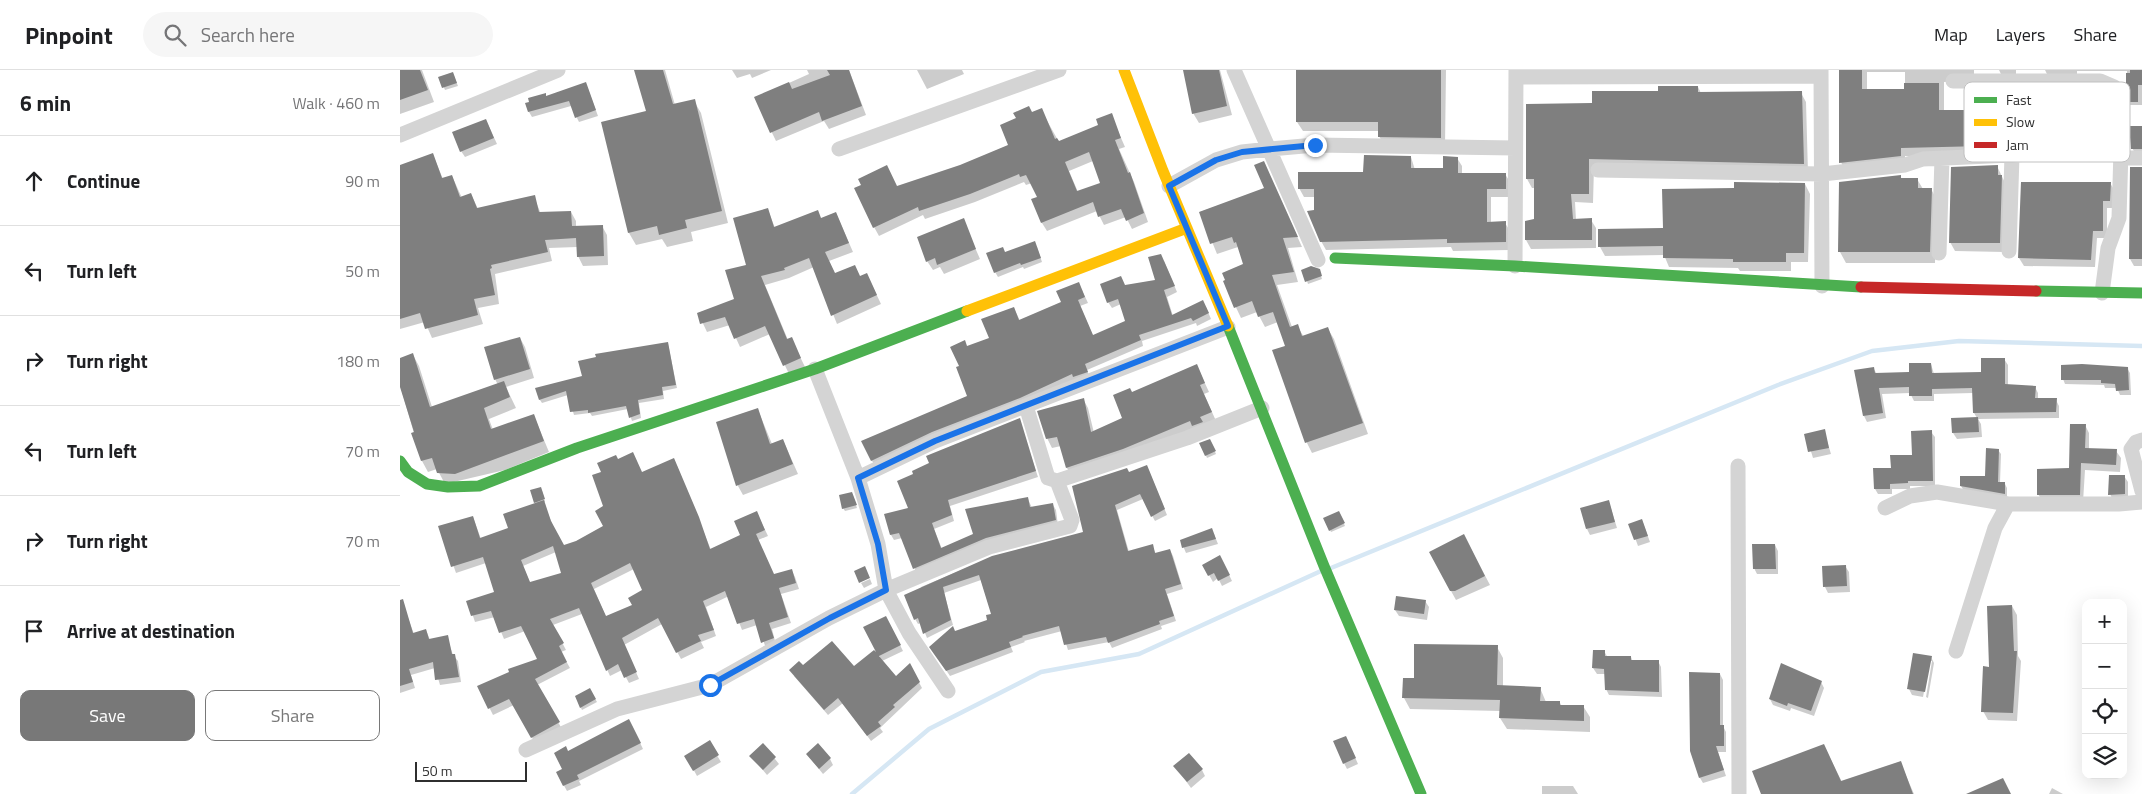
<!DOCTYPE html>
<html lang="en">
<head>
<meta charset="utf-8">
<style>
	:root { --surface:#fff; --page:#f6f6f6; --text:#202124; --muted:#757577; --line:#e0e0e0; --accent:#787878 }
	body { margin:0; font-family:"Titillium Web",sans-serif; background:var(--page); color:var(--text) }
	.controls { position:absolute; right:15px; bottom:15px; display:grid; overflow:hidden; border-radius:10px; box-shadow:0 5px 20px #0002 }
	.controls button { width:45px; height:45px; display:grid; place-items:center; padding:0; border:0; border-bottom:1px solid var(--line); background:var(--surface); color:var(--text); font:25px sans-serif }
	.scale { position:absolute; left:15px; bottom:12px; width:112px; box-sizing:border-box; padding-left:5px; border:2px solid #2f2f2f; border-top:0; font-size:14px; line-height:18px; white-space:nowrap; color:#2f2f2f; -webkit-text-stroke:4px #fff; paint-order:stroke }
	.stop { position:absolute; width:15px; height:15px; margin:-11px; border:4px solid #1a73e8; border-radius:50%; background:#fff }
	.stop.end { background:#1a73e8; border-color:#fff; box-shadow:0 1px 5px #0008 }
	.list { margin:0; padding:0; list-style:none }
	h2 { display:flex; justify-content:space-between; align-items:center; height:65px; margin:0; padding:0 20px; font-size:21px }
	h2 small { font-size:16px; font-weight:400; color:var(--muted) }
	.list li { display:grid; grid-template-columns:32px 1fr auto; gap:15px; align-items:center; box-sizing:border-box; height:90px; padding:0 20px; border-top:1px solid var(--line) }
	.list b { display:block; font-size:19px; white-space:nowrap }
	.list em { font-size:16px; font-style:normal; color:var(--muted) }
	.actions { display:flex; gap:10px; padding:15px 20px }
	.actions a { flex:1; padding:11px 0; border:1px solid var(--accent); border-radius:10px; text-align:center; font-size:18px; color:var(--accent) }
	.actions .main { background:var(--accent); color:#fff }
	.icon { flex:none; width:28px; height:28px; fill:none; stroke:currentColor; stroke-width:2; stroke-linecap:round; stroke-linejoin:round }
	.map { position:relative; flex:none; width:1742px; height:724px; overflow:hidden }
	header { display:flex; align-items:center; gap:30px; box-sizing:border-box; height:70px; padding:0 25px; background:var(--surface); border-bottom:1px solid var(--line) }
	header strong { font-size:24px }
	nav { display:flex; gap:28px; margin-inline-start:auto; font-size:18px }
	.search { width:350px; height:45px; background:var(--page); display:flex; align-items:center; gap:12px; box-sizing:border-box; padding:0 18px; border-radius:28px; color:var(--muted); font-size:19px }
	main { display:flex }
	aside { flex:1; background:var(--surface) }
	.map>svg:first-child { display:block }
	.shadow { fill:#0003; fill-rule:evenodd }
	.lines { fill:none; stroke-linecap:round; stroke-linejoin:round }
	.stream { stroke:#d6e7f4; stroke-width:4.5 }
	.building { fill:#7f7f7f; fill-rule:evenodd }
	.street { stroke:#d4d4d4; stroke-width:15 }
	.fast { stroke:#4caf50; stroke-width:11 }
	.slow { stroke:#ffc107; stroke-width:11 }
	.jam { stroke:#c62828; stroke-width:11 }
	.route { stroke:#1a73e8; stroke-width:6 }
	.key { fill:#fff; stroke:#c1c1c1; stroke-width:1 }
	.key-label { font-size:14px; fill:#2f2f2f }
</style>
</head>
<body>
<header>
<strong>Pinpoint</strong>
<div class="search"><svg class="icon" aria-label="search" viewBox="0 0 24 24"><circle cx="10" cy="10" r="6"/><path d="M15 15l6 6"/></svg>Search here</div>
<nav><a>Map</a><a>Layers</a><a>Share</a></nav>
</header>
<main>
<aside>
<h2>6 min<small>Walk · 460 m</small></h2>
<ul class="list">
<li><svg class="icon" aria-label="ahead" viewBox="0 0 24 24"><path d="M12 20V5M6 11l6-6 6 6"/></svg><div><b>Continue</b></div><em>90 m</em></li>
<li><svg class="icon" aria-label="left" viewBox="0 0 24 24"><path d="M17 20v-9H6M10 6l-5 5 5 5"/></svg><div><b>Turn left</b></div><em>50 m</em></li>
<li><svg class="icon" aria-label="right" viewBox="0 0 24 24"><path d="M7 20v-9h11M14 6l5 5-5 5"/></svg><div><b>Turn right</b></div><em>180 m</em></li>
<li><svg class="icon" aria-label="left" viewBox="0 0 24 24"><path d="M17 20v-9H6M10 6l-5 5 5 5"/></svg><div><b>Turn left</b></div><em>70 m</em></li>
<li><svg class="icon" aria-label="right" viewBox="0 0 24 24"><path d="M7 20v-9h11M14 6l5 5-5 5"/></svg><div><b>Turn right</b></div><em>70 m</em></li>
<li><svg class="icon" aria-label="arrive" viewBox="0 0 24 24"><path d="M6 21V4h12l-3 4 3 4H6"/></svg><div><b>Arrive at destination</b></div></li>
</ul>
<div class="actions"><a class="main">Save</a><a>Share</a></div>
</aside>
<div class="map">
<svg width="1742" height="724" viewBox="0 0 1742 724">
	<rect width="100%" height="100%" fill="#fff"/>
	<!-- shadow -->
	<path class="shadow" d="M0 0H22L34 32 0 44Z
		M235 0H265L275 35 294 31 301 43 328 153 291 162 293 171 267 177 262 169 236 175 229 163 202 53 248 42Z
		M332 0H371L352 8 350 4 337 8Z
		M407 0H449L466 45 429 59 424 51 376 71 355 28 409 4Z
		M517 0H562L564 4 527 19Z
		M791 0H820L832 45 799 53 793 43Z
		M897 0H1046L1045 76 984 75 979 66V61H903L897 52Z
		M1440 0H1574V10L1544 12V41H1566L1705 25 1709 33 1711 72H1645V81L1533 88 1505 86V94L1445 101 1441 92ZM1467 2H1505V20H1467Z
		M1599 0H1742V35H1729L1727 31V1H1677V10H1650L1645 0H1616V10H1604Z
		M54 6 58 16 45 20 40 8Z
		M1298 17 1301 23H1401L1406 32 1408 103 1194 97 1193 133 1175 132 1176 150H1191L1196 158V178L1131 179 1126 170 1135 150V118H1132L1127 109 1194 34Z
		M188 19 198 46 179 52 171 36 132 47 129 42 126 34 146 27Z
		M641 40 659 72 700 56 711 45 725 77 719 79 734 112 748 152 732 159 726 147 704 155 697 141 647 161 642 153 639 127 632 113 626 115 624 112 575 132 525 149 523 145 479 166 474 157 497 117 561 96 609 75 632 43ZM693 91 702 113 678 122 669 101Z
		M86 50 97 74 65 87 61 81Z
		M1742 57V87L1737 86 1732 78Z
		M33 85 43 109 52 106 62 128 71 124 78 139 134 127 141 144 171 142 176 151V157L202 156 207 165 208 195 183 196 178 186 177 177 149 178 152 191 95 204 99 234 78 238 83 254 32 268 25 252 0 259V96Z
		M1011 87 1015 100H1045L1057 88 1062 96V104H1105L1110 112V127H1091V153H1105L1110 161V180L1053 181 1051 177 926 180 921 171 916 141V127H904L899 118 964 103Z
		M864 93 902 177 888 178 898 212 877 215 892 257 897 256 904 267 928 259 934 269 968 364 912 383 907 373 873 281 886 276 878 252 865 257 857 242 841 248 824 212 845 195 838 177 817 184 800 142 865 119Z
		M1597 96 1606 115 1604 182 1555 181 1550 172Z
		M1742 99V196H1734L1730 189Z
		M1500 106 1502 109H1517L1523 119H1531L1537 130 1535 193H1446L1440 182Z
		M1710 113 1715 121 1714 138H1707V168H1697L1695 197 1624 196 1619 188Z
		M1405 114 1410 124 1408 192H1391V201H1340L1338 198 1269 197 1264 185 1205 186 1200 177 1199 160 1264 159 1335 120Z
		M368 140 375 158 421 149 436 143 453 182 429 191 435 204 460 207 471 213 481 234 437 254 414 197 389 208 365 215 388 270 391 268 405 297 389 304 370 264 340 277 330 255 307 262 298 243 335 230Z
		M563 150 580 189 544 204 540 197 533 200 527 191Z
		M637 177 642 192 624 199 623 197 598 207 595 202 605 184Z
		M764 191 777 222 767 227 773 246 806 237 811 249 797 256 796 253 742 271 743 276 687 300 690 308 475 397 463 371 569 327 560 297 567 277 591 268 614 238 620 251 663 233 682 220 688 233 680 236 693 266 726 252 721 234 712 238 708 232 725 216 757 211Z
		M920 203 922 209 908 214 907 211Z
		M120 268 125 277 134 308 106 317 116 338 89 349 93 360 134 346 149 382 105 400 45 414 37 399 28 402 22 391 0 315V289L13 285 19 296 32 337 98 315 95 309Z
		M268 274 277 318 263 321 264 329 239 333 241 348 232 351 228 339 192 346 190 343 174 345 168 325 142 333 140 330 136 319 183 307Z
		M1604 289 1608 295V316L1635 317 1638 323V329L1656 330 1659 336V348L1578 349 1581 354 1582 367 1557 369 1553 363 1577 348 1574 343 1573 323 1534 324V331H1514L1510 323 1482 324 1486 348 1467 352 1464 346 1473 298 1477 304H1510L1531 294 1534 304 1583 303Z
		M797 296 809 322 804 324 816 351 672 407 667 398 661 376 652 378 647 368 683 329 688 338 694 363 724 348 732 324Z
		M1727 298 1730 303 1731 325H1720L1717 318H1705L1704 315 1665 314 1663 309Z
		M358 340 372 374 383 370 398 404 343 425 338 416 317 353Z
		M619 350 638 407 550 436 554 451 534 459 542 479 574 464 628 429 632 438 653 435 656 440 658 456 517 504 502 468 494 470 491 465 486 445 510 439 515 405Z
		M1685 355 1689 363V379L1716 381 1721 388 1720 402 1685 400 1683 432H1643L1638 424 1670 399Z
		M1424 361 1431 384 1413 388 1406 365Z
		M1531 362 1535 367V416H1510V419H1492V424H1478L1475 419 1492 399 1514 386Z
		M811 373 816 384 807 388 801 374Z
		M1598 380 1601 384 1600 413 1605 414 1607 418V428L1564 421 1561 416 1586 408Z
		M218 390 242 403 277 396 311 480 342 466 357 443 368 466 358 470 374 506 392 501 395 507 399 519 381 524 391 553 372 559 376 575 366 578 357 555 342 560 329 526 306 537 316 566 301 572 304 578 281 589 262 554 224 575 239 609 229 613 222 600 210 606 182 544 153 555 166 580 161 582 170 598 137 615 162 659 135 673 114 635 93 645 79 617 139 590 125 561 104 569 95 547 75 552 68 531 95 523 86 493 56 503 40 457 73 447 81 469 109 459 136 434 135 432 142 421 145 432H143L154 458 164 476 176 472 204 456 202 402ZM156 482 163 504 130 513 123 496ZM234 499 244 521 233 536 206 547 194 519Z
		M749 401 767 445 755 451 743 429 717 440 729 482 752 476 756 484 770 480 773 486 783 519 767 524 776 551 761 556 762 559 712 578 709 572 668 580 662 561 624 571 625 572 611 577 613 582 550 606 534 582 556 562 588 551 592 545 581 510 544 523 553 555 527 568 521 553 518 554 515 549 521 517 592 487 684 463 729 404Z
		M1724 406 1728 412V430H1713L1710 424Z
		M453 426 457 438 445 441 443 438Z
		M1209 432 1217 458 1190 465 1187 459Z
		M939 443 945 456 931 462 925 449Z
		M1242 450 1250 472 1238 476 1230 454Z
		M814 464 818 474 786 483 781 471Z
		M1069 475 1090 515 1056 530 1051 521Z
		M1375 475 1378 481V504H1357L1354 498Z
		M823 492 832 511 822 516 818 508 813 512 804 496Z
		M1445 496 1449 502 1450 522 1428 523 1425 517Z
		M470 509 472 514 464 518 461 513Z
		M1025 531 1029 537 1027 550 999 546 995 540Z
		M1612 536 1617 545 1618 586 1621 591 1617 651 1588 650 1583 641 1591 598Z
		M8 548 14 564 26 560 30 570 47 567 53 585 58 591 61 612 40 615 35 598 11 605 15 618 0 623V551Z
		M489 553 503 581 482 591 496 607 513 601 522 618 480 658 483 662 471 671 443 633 428 645 394 606 403 597 454 598 480 587 465 558Z
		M1097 577 1103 588V616L1140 618 1146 632 1160 633 1162 636H1183L1190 647V662L1107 659 1100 648 1101 641 1010 639 1004 628V609H1015Z
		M1204 581 1208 588 1231 587 1233 592 1258 591 1261 597 1262 627 1209 625 1206 619V604H1197L1193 598Z
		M1531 587 1534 593 1528 628 1526 627 1532 591H1530L1523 627 1512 625 1509 619Z
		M1320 604 1323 610V656L1326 662V682H1318L1326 706 1303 713 1300 708Z
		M1421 612 1424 618 1414 646 1391 638 1390 641 1373 635 1370 629Z
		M190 620 197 632 182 640 176 627Z
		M232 656 243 679 179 711 181 715 167 721 157 703 164 700 168 682Z
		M946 667 958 694 947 699 944 693Z
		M309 672 321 692 297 706 286 686Z
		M363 674 379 694 367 705 351 686Z
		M1424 676 1442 712 1500 692 1514 724H1363Z
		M407 684 430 689 433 695 423 704Z
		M775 696 802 700 805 706 791 718Z
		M1142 716H1173L1178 724H1142Z
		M1652 718 1663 724H1649Z"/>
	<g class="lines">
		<!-- stream -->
		<path class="stream" d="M931 498 1378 315 1472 281 1559 271 1742 276
			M452 724 529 659 641 602 739 584 921 501"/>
	</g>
	<!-- building -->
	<path class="building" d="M0 0H20L28 20 0 30Z
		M234 0H263L273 34 295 29 322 141 285 150 287 158 259 165 257 156 228 163 201 52 246 41Z
		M427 0H449L462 36 422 51 419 42 370 63 354 27 389 12 392 19 430 5Z
		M783 0H819L827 36 792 44Z
		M896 0H1041V68L978 67V52H896Z
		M1439 0H1462V19H1504V13H1539V40H1565V20L1703 22 1705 23 1707 42V64H1641V73H1624V75L1501 78V86L1439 93Z
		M1730 0H1742V15H1738V32H1726V3H1730Z
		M53 2 57 13 42 18 38 7Z
		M186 12 196 40 175 48 169 31 128 42 125 33 129 32 128 28 146 23V26Z
		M1258 16H1298V22L1402 21 1404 94 1189 89V124H1171L1173 149 1192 148V170H1125V151L1134 149V109H1126V34L1192 33V21H1258Z
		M629 36 632 42 642 38 655 69 657 68 659 71 698 55 696 49 712 43 721 68 715 70 728 103 730 102 744 143 726 151 721 139 698 147 693 132 641 153 631 129 637 127 626 105 620 107 619 104 570 124 519 141 518 137 473 158 454 118 461 115 458 109 487 95 497 116 560 95 608 75 600 55 616 48 613 43ZM689 82 700 113 677 121 665 92Z
		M86 49 94 68 60 82 52 62Z
		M1729 56H1742V79H1731Z
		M33 83 42 108 52 105 60 127 71 123 77 138 135 125 139 142 171 141 172 156 203 155 204 186 177 187 176 168 145 170 148 182 91 195 92 198 90 199 95 225 74 229 78 245 25 259 20 243 0 249V95Z
		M964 85 1011 86V98H1043V86L1058 87V103H1106V119H1087V152L1106 151V172L1047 173V169L920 172 907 141 914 140V119H898V102H963Z
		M864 91 898 167 883 168 894 202 872 205 890 257 898 254 902 266 928 257 963 353 905 373 872 280 885 276 873 242 858 247 852 231 834 238 823 211 825 210 822 203 843 194 836 172 834 173 832 167 810 174 799 142 864 118 854 95Z
		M1598 95V105H1602L1600 173H1549L1551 97Z
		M1730 97H1742V189H1729Z
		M1501 105V108H1518V118H1532L1530 182H1438L1439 112Z
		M1334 112 1405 113 1404 183H1386V192H1333V189L1263 188V176L1198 177V159L1263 158 1262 119 1334 118Z
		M1621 112H1711L1710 131H1703V161H1693L1691 190 1618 188Z
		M368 138 374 157 418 140 421 148 436 142 449 173 425 182 435 203 455 195 460 206 467 203 477 225 431 246 409 188 384 198 385 200 361 206 387 269 392 267 401 288 383 296 365 256 334 269 325 247 300 254 297 243 334 229 325 200 346 195 333 148Z
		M564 148 576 179 537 195 535 188 526 192 517 167Z
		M635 171 641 188 621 195 620 193 594 203 586 183 603 177 605 182Z
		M761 184 775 216 764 220 772 245 803 230 809 243 793 251 791 248 739 265 741 270 685 294 688 302 673 307 672 304 620 328 532 362 471 391 461 371 567 326 556 297 559 296 550 277 565 270 567 276 589 268 581 249 614 237 619 250 661 232 656 221 679 212 685 227 678 230 693 265 725 251 718 229 707 233 700 214 721 206 725 215 755 210 748 187Z
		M911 196 920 199 922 206 905 212 901 200Z
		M120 267 130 299 94 310 84 277Z
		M268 272 276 315 262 317 263 325 238 330 240 344 229 348 226 336 188 343V340L170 342 166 321 139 330 135 318 182 306 178 291 196 287 195 284Z
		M13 283 30 337 104 311 110 327 84 338 91 359 134 344 144 371 55 404 37 403 32 388 21 391 11 363 14 362 0 317V288Z
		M1581 288H1605V314L1636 316 1635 328H1657L1656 342 1573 343 1572 318 1532 319V326H1509V317L1479 318 1483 343 1463 346 1454 300 1474 297 1475 303 1509 302V293H1531L1532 303 1581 302Z
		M797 294 805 313 800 315 812 342 800 347 803 352 792 356 790 351 723 379 666 398 657 367 646 369 637 341 684 328 691 362 722 348 713 325 730 318 732 322Z
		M1682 294 1728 297 1729 320 1716 321 1715 314 1701 313V310H1661V295Z
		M358 338 370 374 383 369 393 394 336 416 316 352Z
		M1578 347 1579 362 1552 363 1551 348Z
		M620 348 636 401 548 430 552 445 532 453 541 478 573 464 565 439 628 427 630 437 653 433 656 450 586 468 513 499 499 463 490 465 484 444 508 438 497 411 513 404 512 401 529 393 526 386Z
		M1670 354H1686L1685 378 1717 379 1716 395 1681 393 1680 425H1637V399L1669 398Z
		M1425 359 1429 378 1408 382 1404 364Z
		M1532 360 1533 411H1508V413L1490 414V419H1474L1473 398H1491L1490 385H1512L1511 361Z
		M810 369 816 381 805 386 799 373Z
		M1586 378 1599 379 1598 412H1605V424L1560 416V406H1585Z
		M233 382 242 402 274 388 299 447 310 479 340 465 334 451 357 441 365 460 356 464 374 504 392 499 396 513 379 518 388 547 369 553 374 568 361 573 354 549 337 554 325 521 303 531 314 560 298 565 301 571 276 583 258 548 222 568 237 602 224 608 218 594 206 601 179 538 150 549 164 573 159 576 167 592 135 609 160 652 131 668 109 629 88 639 77 616 109 602 108 599 137 589 121 556 99 563 91 541 71 546 66 531 94 522 83 487 51 497 38 456 73 446 80 468 108 458 103 444 144 430 151 451 164 475 176 471 203 456 195 441 203 436 192 405 201 402 197 393 216 385 218 389ZM153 476 161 503 130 512 121 490ZM230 493 242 520 228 528 232 535 206 546 191 513Z
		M747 395 765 439 751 447 740 424 715 435 728 481 753 474 755 483 770 479 781 514 765 519 774 546 759 551 760 554 708 573 706 567 664 575 659 556 622 566 623 567 609 572 611 577 546 601 529 577 553 556 555 561 587 550 586 545 591 544 579 505 543 517 551 550 523 564 518 548 514 550 504 525 592 486 683 462 672 416 727 398 729 402Z
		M1709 405H1725V424L1708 425Z
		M141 417 145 429 134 433 130 420Z
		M452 422 457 435 442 439 439 425Z
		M1209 430 1215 452 1186 459 1180 438Z
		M939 441 945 453 929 461 923 448Z
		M1242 449 1248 466 1234 470 1228 454Z
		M812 458 816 469 782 478 780 470Z
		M1064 464 1085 506 1055 521H1050L1029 482Z
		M1352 474H1375L1376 499H1353Z
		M820 485 830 505 818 511 814 503 808 506 802 495Z
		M1446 495 1447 516 1423 517 1422 496Z
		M465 496 470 508 459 513 454 501Z
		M996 526 1026 530 1024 544 994 540Z
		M3 529 13 563 26 559 29 569 48 565 52 584H55L59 607 35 610 33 592 9 599 13 612 0 616V530Z
		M1612 535 1614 581H1617L1613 643 1581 642 1583 596 1589 597 1587 536Z
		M486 546 501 575 479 586 496 606 510 593 520 612 493 635 495 637 478 652 481 656 467 666 438 628 424 640 389 600 399 591 403 595 432 571 454 596 474 580 476 582 463 557Z
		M1014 574 1098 575 1097 615 1141 617 1140 631H1160V635H1184V651L1099 648 1100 630 1002 628 1003 608H1014Z
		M1193 580H1205V586H1231V590H1259V622L1205 620 1204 599 1192 598Z
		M1513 583 1532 586 1525 622 1507 619Z
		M1381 593 1422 611 1411 641 1388 633 1387 636 1369 629Z
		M1289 602 1320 603V655H1324V676H1316L1324 700 1299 708 1290 681Z
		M190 618 196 629 180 638 175 626Z
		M229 649 241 673 177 705 179 709 163 716 156 702 162 699 154 683 166 676 168 681Z
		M946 666 956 688 943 694 933 671Z
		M310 670 319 685 293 701 284 686Z
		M363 673 376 687 363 700 349 686Z
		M418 673 431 688 419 699 406 684Z
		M1424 674 1441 711 1501 691 1513 724H1361L1352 701Z
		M789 683 803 699 787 712 773 696Z
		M1603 708 1611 724H1566Z"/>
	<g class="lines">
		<!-- street -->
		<path class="street" d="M834 0 918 190
			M1421 0 1422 216
			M1116 7 1421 6
			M1553 11H1700L1714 17 1721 80 1719 148 1708 178 1702 223
			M0 65 158 0
			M439 79 659 0
			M1721 88H1742
			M1198 100 1422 104 1505 95 1523 89 1721 80
			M769 116 816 90 842 82 870 79 915 75 1115 78
			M1609 181 1612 85
			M1539 183 1542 88
			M1115 196 1116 0
			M626 336 648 408 657 411 787 368 862 338
			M1742 370 1736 372 1731 379 1742 421
			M1338 396 1339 724
			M458 408 535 371 828 257
			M1485 438 1510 426 1537 422 1608 434
			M1556 581 1595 458 1608 434H1719L1742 432
			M548 621 509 563 486 520 589 477 670 456 672 450 657 411
			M126 680 217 639 310 615 429 548 486 520 478 474 458 408 415 299"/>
		<!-- fast -->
		<path class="fast" d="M935 188 1115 196 1461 217
			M1636 221 1742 223
			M828 256 924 496 1021 724
			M0 391 8 402 27 414 48 417 79 416 177 378 415 299 567 241"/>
		<!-- slow -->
		<path class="slow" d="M724 0 763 101 828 256
			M567 241 787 158"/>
		<!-- jam -->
		<path class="jam" d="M1461 217 1636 221"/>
	</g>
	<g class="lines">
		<!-- route -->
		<path class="route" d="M310 615 430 548 486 520 478 474 458 408 535 371 828 256 769 116 816 90 842 82 915 75"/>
	</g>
	<!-- legend -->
	<rect x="1564" y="12" width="166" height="80" rx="8" class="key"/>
	<rect x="1574" y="27" width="23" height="6" fill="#4caf50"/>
	<rect x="1574" y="49" width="23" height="7" fill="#ffc107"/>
	<rect x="1574" y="72" width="23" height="6" fill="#c62828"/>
	<g class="key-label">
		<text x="1606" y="35">Fast</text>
		<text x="1606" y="57">Slow</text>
		<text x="1606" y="80">Jam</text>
	</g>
</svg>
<div class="controls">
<button>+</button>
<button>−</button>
<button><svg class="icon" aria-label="locate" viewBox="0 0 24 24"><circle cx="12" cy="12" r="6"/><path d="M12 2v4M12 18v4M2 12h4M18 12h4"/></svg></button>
<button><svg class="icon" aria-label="layers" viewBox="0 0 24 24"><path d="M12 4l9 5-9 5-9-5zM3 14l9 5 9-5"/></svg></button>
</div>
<div class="scale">50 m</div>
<div class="stop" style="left:310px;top:615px"></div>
<div class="stop end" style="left:915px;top:75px"></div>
</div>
</main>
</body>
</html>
